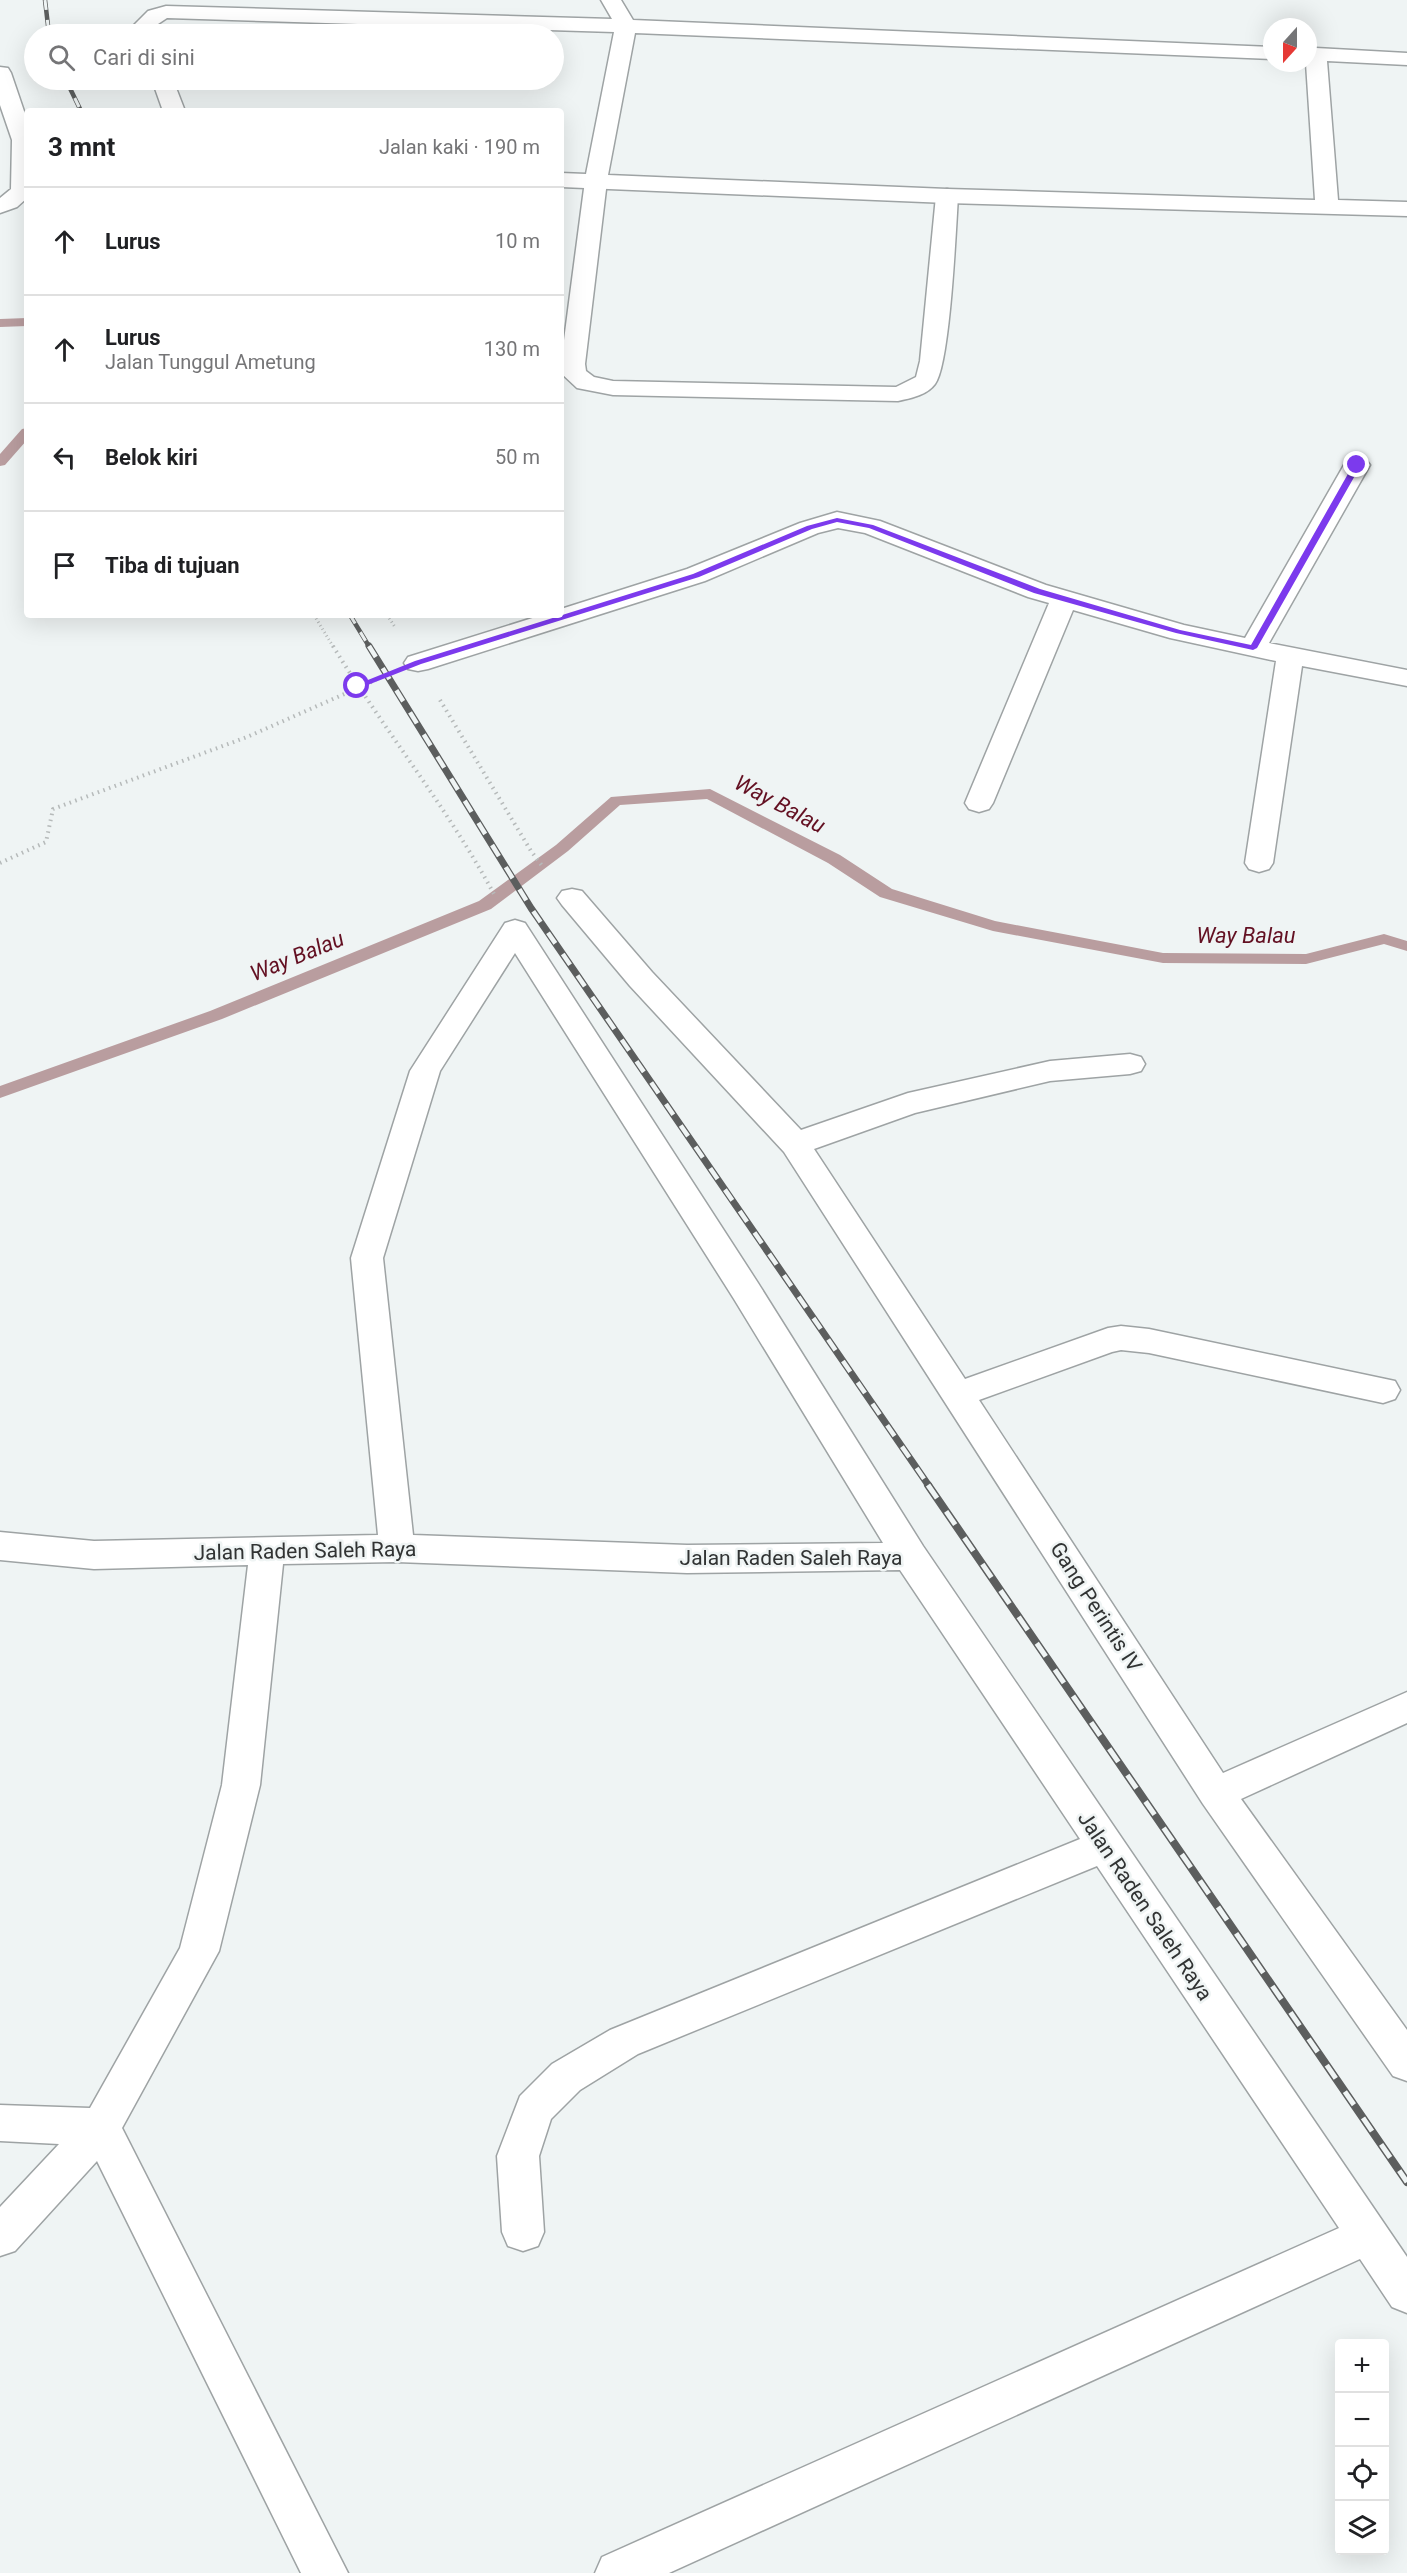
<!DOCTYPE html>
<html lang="id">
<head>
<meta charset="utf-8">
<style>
	:root { --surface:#fff; --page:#f6f6f6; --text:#202124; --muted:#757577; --line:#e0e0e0 }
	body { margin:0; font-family:Roboto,sans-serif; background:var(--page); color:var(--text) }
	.controls { position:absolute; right:18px; bottom:18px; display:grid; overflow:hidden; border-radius:6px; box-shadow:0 6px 24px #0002 }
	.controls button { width:54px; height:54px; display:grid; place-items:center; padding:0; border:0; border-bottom:2px solid var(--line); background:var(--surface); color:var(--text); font:30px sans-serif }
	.compass { position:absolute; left:1263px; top:18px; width:54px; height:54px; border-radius:50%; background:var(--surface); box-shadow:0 6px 24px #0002; rotate:201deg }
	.stop { position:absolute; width:18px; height:18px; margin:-14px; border:4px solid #7c3aed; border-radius:50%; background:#fff }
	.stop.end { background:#7c3aed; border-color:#fff; box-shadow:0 2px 6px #0008 }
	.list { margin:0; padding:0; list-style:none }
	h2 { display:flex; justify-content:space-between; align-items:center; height:78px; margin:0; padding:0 24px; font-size:26px }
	h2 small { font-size:20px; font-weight:400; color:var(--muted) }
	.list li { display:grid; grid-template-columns:39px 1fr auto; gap:18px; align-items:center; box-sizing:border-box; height:108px; padding:0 24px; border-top:2px solid var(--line) }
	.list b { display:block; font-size:22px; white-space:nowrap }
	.list p { margin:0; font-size:20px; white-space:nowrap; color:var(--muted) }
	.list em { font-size:20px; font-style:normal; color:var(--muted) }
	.icon { flex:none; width:33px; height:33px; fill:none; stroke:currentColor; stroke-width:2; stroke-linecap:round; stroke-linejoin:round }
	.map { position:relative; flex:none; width:1407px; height:2573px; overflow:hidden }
	.search { position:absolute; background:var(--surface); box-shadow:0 6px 24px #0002; left:24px; top:24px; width:540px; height:66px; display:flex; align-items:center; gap:15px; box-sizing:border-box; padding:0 21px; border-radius:33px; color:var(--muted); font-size:22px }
	.panel { position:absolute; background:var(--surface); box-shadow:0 6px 24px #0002; left:24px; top:108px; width:540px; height:510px; border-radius:6px }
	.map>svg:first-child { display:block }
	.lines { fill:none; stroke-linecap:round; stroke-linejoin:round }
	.stream { fill:#b99d9f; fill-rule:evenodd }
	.service-casing { stroke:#9ea3a4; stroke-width:3 }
	.minor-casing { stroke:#9ea3a4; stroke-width:3 }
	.path-far1 { stroke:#b6baba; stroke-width:3; stroke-dasharray:1 3; stroke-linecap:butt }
	.path { stroke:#b6baba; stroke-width:4; stroke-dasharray:1.5 4.5; stroke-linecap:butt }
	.service { fill:#fff; fill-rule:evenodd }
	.minor { fill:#fff; fill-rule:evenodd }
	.rail-far2-casing { stroke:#5c5e5e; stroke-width:4.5 }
	.rail-far1-casing { stroke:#5c5e5e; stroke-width:7 }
	.rail-casing { stroke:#5c5e5e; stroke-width:8 }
	.rail-far2 { stroke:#eff4f4; stroke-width:3; stroke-dasharray:10; stroke-linecap:butt }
	.rail-far1 { stroke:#eff4f4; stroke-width:4.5; stroke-dasharray:13; stroke-linecap:butt }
	.rail { stroke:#eff4f4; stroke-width:5; stroke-dasharray:16; stroke-linecap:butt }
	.route { fill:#7c3aed }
	.labels { text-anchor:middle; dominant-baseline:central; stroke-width:5; stroke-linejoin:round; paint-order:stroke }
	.street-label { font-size:21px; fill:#313333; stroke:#eff4f4 }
	.water-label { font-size:22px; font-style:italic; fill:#631022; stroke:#eff4f4 }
</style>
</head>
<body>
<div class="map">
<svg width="1407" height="2573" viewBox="0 0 1407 2573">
	<rect width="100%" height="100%" fill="#eff4f4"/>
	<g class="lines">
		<!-- stream -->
		<path class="stream" d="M27 318V326L0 327V319Z
			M27 428V440L5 465 0 466V454L22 429Z
			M710 789 840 855 892 889 995 921 1163 953 1306 954 1384 934 1407 941V951L1384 944 1306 964 1163 963 993 931 880 897 828 863 707 799 620 805 568 851 491 909 222 1019 0 1098V1086L210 1011 479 901 556 845 611 797Z"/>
		<defs>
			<path id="service" d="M596 174 604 176 607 181 585 364 586 371 594 377 613 381 896 387 916 377 920 361 936 196 939 191 947 189 955 191 958 196C956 228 950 365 935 384 927 395 911 398 898 401L613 395 577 388 562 374 561 363 585 181 588 176Z"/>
			<path id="minor" d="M601 0H621L633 20 1272 47V59L635 33 608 175 947 189 1315 200 1306 63H1308V48H1316L1407 53V65L1327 61 1338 200 1407 202V216L947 203 561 187V173L586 174 614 32 167 18 155 26 157 34H137L134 25 148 11 166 6 612 19Z
				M0 67 8 68 11 73 27 120V198L17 207 0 213V198L11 189 12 140 0 105Z
				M152 80H173L185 111H163Z
				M1357 457 1366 460 1370 465 1269 643 1407 670V686L1302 666 1273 863 1269 869 1259 872 1249 869 1245 863 1276 661 1170 638 1073 610 993 803 989 809 979 812 969 809 965 803 1049 603 1028 597 865 533 838 528 818 533 705 581 428 669 418 671 408 669 404 663 408 657 542 615H561V609L687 569 800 523 837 512 880 521 1046 585 1184 625 1245 638 1344 465 1348 460Z
				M572 889 582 891 652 972 801 1130 908 1093 1050 1061 1130 1054 1141 1057 1145 1064 1141 1071 1130 1074 1050 1081 915 1113 814 1149 965 1379 1108 1328 1121 1326 1149 1329 1395 1381 1400 1390 1395 1399 1383 1403 1149 1353 1121 1350 1112 1352 979 1400 1223 1773 1407 1692V1723L1241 1799 1407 2030V2081L1393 2076 1203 1804 784 1152 630 986 562 905 557 898 562 891Z
				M515 920 525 923 758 1283 923 1546 1407 2257V2313L1392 2307 1360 2259 669 2573H595L602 2557 1339 2228 1097 1866 638 2054 580 2090 551 2119 539 2156 544 2232 538 2246 523 2251 508 2246 502 2232 497 2156 520 2096 552 2064 610 2030 1080 1839 900 1570 687 1573 397 1562 283 1564 260 1785 219 1951 122 2128 348 2573H301L97 2161 15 2251 0 2256V2207L59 2144 0 2141V2105L90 2108 180 1948 222 1785 248 1565 94 1569 0 1560V1532L94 1541 378 1535 351 1258 410 1071 505 923ZM515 953 734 1299 883 1543 687 1545 413 1535 383 1258 440 1071Z"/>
		</defs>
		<!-- service casing -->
		<use href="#service" class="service-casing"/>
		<!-- minor casing -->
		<use href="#minor" class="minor-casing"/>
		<!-- path-far1 -->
		<path class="path-far1" d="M314 615 334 648
			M387 615 395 627"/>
		<!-- path -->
		<path class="path" d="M333 646C384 730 447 807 494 894
			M440 700 531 851 543 867
			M0 863 46 842 53 809 247 737 376 680"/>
		<!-- service -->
		<use href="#service" class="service"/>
		<!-- minor -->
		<use href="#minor" class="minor"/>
		<defs>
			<path id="rail-far2" d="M45 0 49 34
				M66 80 81 111
				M350 615 370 648"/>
			<path id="rail-far1" d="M369 646 531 908 929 1486"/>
			<path id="rail" d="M928 1485 1407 2182"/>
		</defs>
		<!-- rail-far2 casing -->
		<use href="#rail-far2" class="rail-far2-casing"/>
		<!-- rail-far1 casing -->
		<use href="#rail-far1" class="rail-far1-casing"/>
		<!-- rail casing -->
		<use href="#rail" class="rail-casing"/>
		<!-- rail-far2 -->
		<use href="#rail-far2" class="rail-far2"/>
		<!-- rail-far1 -->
		<use href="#rail-far1" class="rail-far1"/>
		<!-- rail -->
		<use href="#rail" class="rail"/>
	</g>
	<!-- route -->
	<path class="route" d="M1357 463 1361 465 1257 648 1253 650 1176 633 1034 593 869 528 837 522 812 529 699 577 421 664 360 688 353 686 415 661 693 574 807 526 837 518 873 525 1040 589 1180 630 1251 645 1353 465Z"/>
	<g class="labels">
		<!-- street labels -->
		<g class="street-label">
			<text transform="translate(305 1551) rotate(-1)">Jalan Raden Saleh Raya</text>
			<text x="791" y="1558">Jalan Raden Saleh Raya</text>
			<text transform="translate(1096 1607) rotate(57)">Gang Perintis IV</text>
			<text transform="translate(1145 1906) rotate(56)">Jalan Raden Saleh Raya</text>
		</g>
		<!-- water labels -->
		<g class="water-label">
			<text transform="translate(780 804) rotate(28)">Way Balau</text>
			<text x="1246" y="935">Way Balau</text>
			<text transform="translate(297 956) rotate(-22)">Way Balau</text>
		</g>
	</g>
</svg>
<div class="controls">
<button>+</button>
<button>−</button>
<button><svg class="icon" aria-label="locate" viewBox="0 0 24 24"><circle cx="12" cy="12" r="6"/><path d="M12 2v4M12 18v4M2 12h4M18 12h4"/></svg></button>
<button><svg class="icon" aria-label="layers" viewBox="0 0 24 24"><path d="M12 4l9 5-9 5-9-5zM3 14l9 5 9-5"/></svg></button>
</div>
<svg class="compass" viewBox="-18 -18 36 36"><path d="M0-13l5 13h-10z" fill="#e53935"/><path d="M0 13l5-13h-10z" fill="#757577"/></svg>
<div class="stop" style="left:357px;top:686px"></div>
<div class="stop end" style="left:1357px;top:465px"></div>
<div class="search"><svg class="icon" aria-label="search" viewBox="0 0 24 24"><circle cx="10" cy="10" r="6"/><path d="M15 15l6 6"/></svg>Cari di sini</div>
<section class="panel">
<h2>3 mnt<small>Jalan kaki · 190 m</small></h2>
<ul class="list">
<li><svg class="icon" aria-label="ahead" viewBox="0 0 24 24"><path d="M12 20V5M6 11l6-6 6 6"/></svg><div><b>Lurus</b></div><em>10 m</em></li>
<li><svg class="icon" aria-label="ahead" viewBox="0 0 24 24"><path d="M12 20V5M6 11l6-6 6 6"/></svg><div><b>Lurus</b><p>Jalan Tunggul Ametung</p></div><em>130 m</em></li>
<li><svg class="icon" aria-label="left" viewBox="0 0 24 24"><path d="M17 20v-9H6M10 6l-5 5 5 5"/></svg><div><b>Belok kiri</b></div><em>50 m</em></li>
<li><svg class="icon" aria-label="arrive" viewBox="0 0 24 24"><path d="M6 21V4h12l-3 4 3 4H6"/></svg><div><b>Tiba di tujuan</b></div></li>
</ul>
</section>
</div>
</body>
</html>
